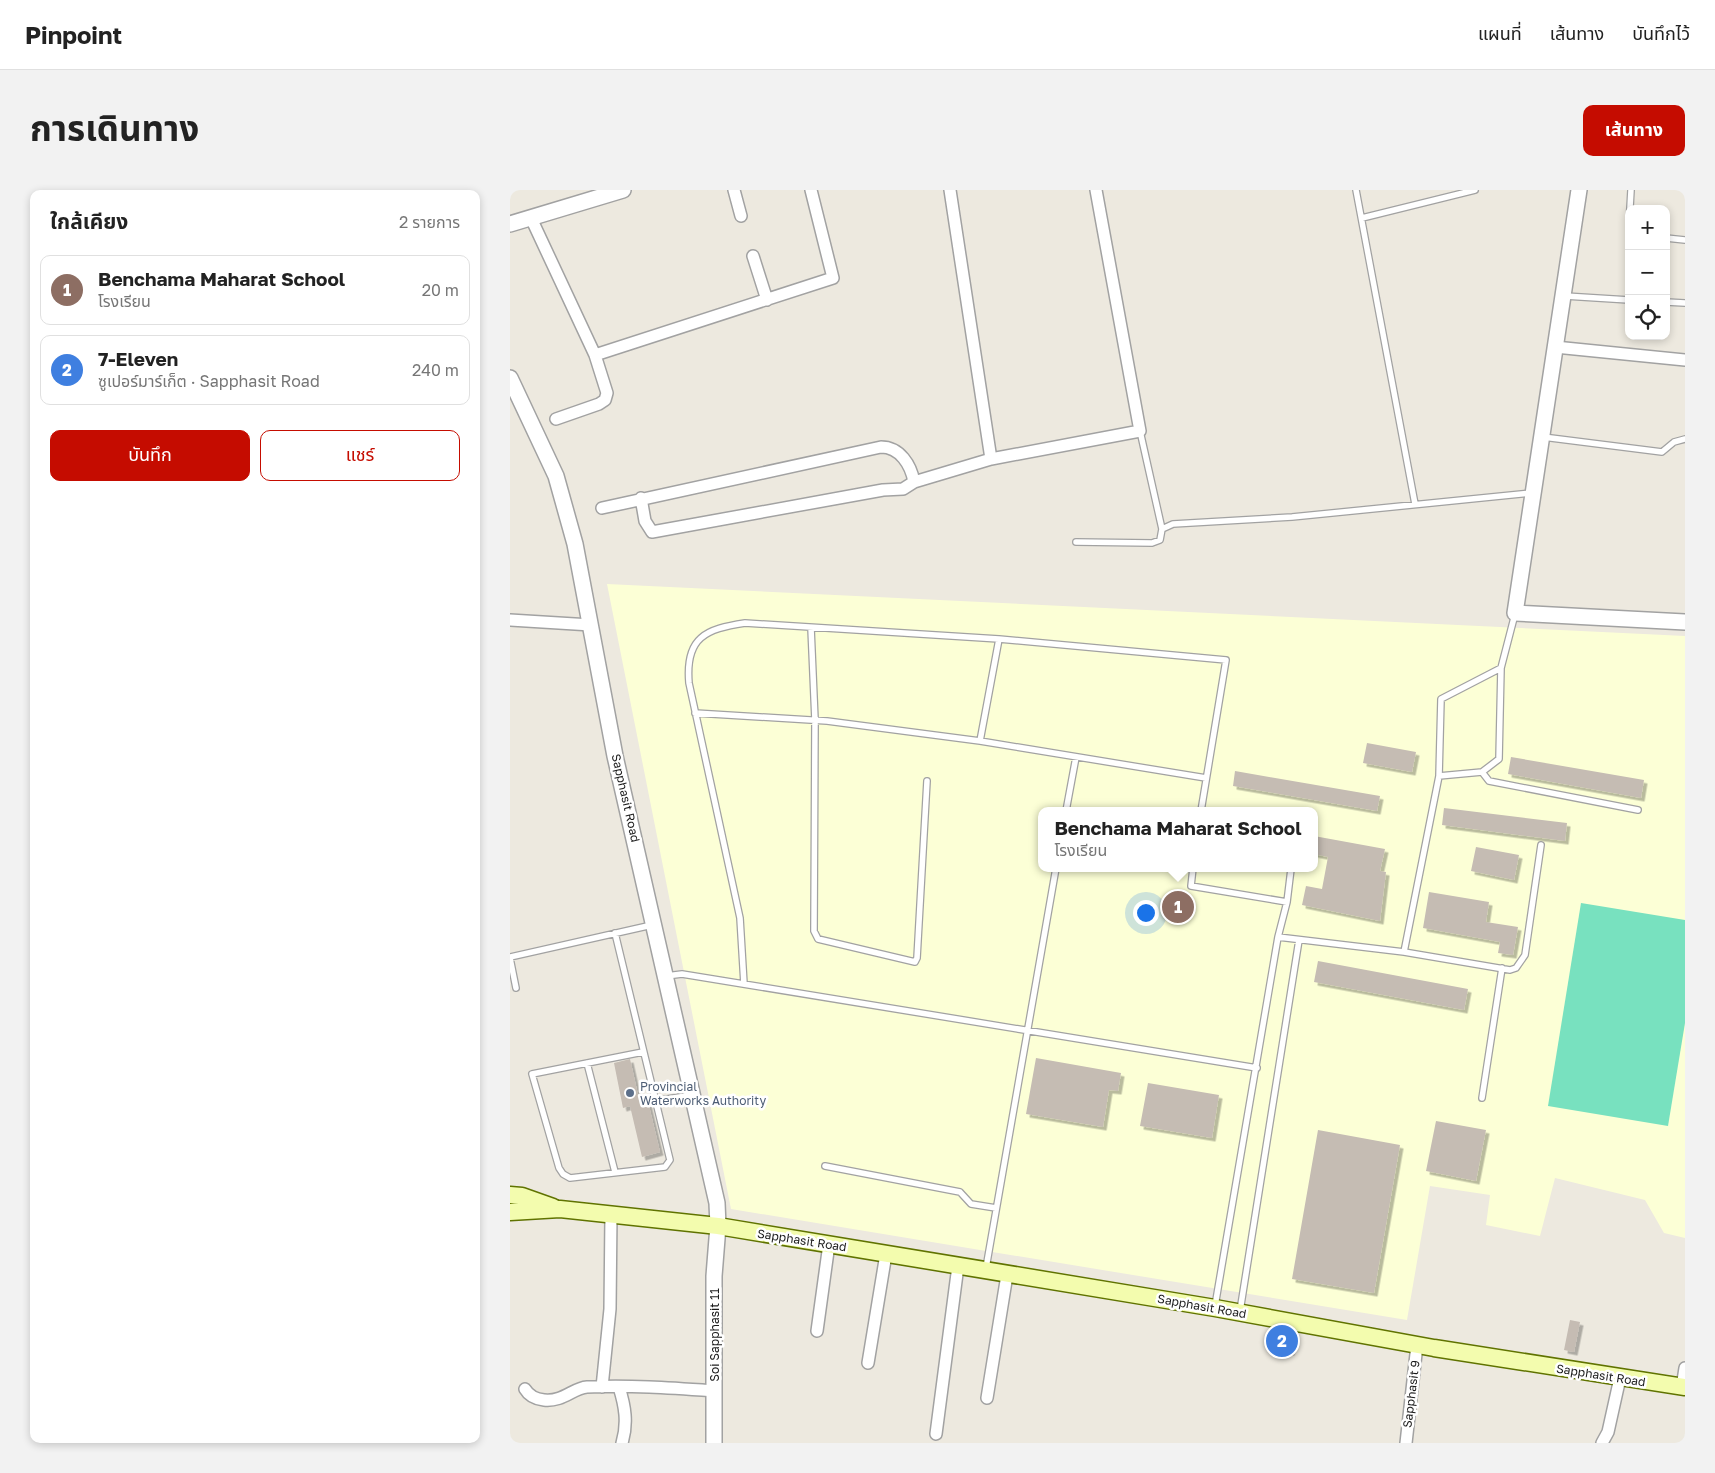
<!DOCTYPE html>
<html lang="th">
<head>
<meta charset="utf-8">
<style>
	:root { --surface:#fff; --page:#f2f2f2; --text:#222; --muted:#767676; --line:#e0e0e0; --accent:#c50c00 }
	body { margin:0; font-family:"Golos Text","Noto Sans Thai",sans-serif; background:var(--page); color:var(--text) }
	.controls { position:absolute; right:15px; top:15px; display:grid; overflow:hidden; border-radius:10px; box-shadow:0 2px 8px #0003 }
	.controls button { width:45px; height:45px; display:grid; place-items:center; padding:0; border:0; border-bottom:1px solid var(--line); background:var(--surface); color:var(--text); font:25px sans-serif }
	.you { position:absolute; left:635px; top:722px; width:18px; height:18px; margin:-12px; border:4px solid #fff; border-radius:50%; background:#1a73e8; box-shadow:0 0 0 8px #1a73e833 }
	.badge { display:grid; place-items:center; width:32px; height:32px; border-radius:50%; background:var(--accent); color:#fff; font-size:16px; font-weight:700 }
	.pin { position:absolute; translate:-50% -50%; border:2px solid #fff; box-shadow:0 1px 5px #0006 }
	.popup { position:absolute; left:528px; top:617px; width:280px; height:65px; box-sizing:border-box; display:grid; place-content:center; border-radius:10px; background:var(--surface); filter:drop-shadow(0 1px 4px #0005); font-size:16px; white-space:nowrap; color:var(--muted) }
	.popup b { font-size:19px; color:var(--text) }
	.popup::after { content:''; position:absolute; left:50%; top:100%; margin-left:-10px; border:10px solid transparent; border-top-color:var(--surface) }
	.list { margin:0; padding:0; list-style:none }
	h2 { display:flex; justify-content:space-between; align-items:center; height:65px; margin:0; padding:0 20px; font-size:21px }
	h2 small { font-size:16px; font-weight:400; color:var(--muted) }
	.list li { display:grid; grid-template-columns:32px 1fr auto; gap:15px; align-items:center; box-sizing:border-box; height:70px; margin:0 10px 10px; padding:0 10px; border:1px solid var(--line); border-radius:10px }
	.list b { display:block; font-size:19px; white-space:nowrap }
	.list p { margin:0; font-size:16px; white-space:nowrap; color:var(--muted) }
	.list em { font-size:16px; font-style:normal; color:var(--muted) }
	.actions { display:flex; gap:10px; padding:15px 20px }
	.actions a { flex:1; padding:11px 0; border:1px solid var(--accent); border-radius:10px; text-align:center; font-size:18px; color:var(--accent) }
	.actions .main { background:var(--accent); color:#fff }
	.icon { flex:none; width:28px; height:28px; fill:none; stroke:currentColor; stroke-width:2; stroke-linecap:round; stroke-linejoin:round }
	.map { position:relative; flex:none; width:1175px; height:1253px; overflow:hidden; border-radius:10px }
	header { display:flex; align-items:center; gap:30px; box-sizing:border-box; height:70px; padding:0 25px; background:var(--surface); border-bottom:1px solid var(--line) }
	header strong { font-size:24px }
	nav { display:flex; gap:28px; margin-inline-start:auto; font-size:18px }
	.intro { display:flex; align-items:center; justify-content:space-between; box-sizing:border-box; height:120px; padding:0 30px }
	h1 { margin:0; font-size:35px }
	.button { padding:12px 22px; border-radius:10px; background:var(--accent); color:#fff; font-size:18px; font-weight:700 }
	main { display:flex; gap:30px; padding:0 30px }
	aside { flex:1; background:var(--surface); border-radius:10px; box-shadow:0 2px 8px #0003 }
	.map>svg:first-child { display:block }
	.education { fill:#fcffd6; fill-rule:evenodd }
	.pitch { fill:#78e1bf }
	.building { fill:#c5bcb3; filter:url(#shadow) }
	.lines { fill:none; stroke-linecap:round; stroke-linejoin:round }
	.service-casing { stroke:#a2a2a2; stroke-width:8 }
	.minor-casing { stroke:#a2a2a2; stroke-width:14 }
	.tertiary-casing { stroke:#a2a2a2; stroke-width:18 }
	.secondary-casing { stroke:#607300; stroke-width:19 }
	.service { stroke:#fff; stroke-width:5.5 }
	.minor { stroke:#fff; stroke-width:11 }
	.tertiary { stroke:#fff; stroke-width:15 }
	.secondary { stroke:#f3fcae; stroke-width:16 }
	.service-dot { fill:#5c6f8a; stroke:#fff; stroke-width:2 }
	.labels { text-anchor:middle; dominant-baseline:central; stroke-width:5; stroke-linejoin:round; paint-order:stroke }
	.street-label { font-size:12px; fill:#1b1b1b; stroke:#fff }
	.service-label { font-size:12px; fill:#4e5e75; stroke:#fff; text-anchor:start }
</style>
</head>
<body>
<header>
<strong>Pinpoint</strong>
<nav><a>แผนที่</a><a>เส้นทาง</a><a>บันทึกไว้</a></nav>
</header>
<div class="intro"><h1>การเดินทาง</h1><a class="button">เส้นทาง</a></div>
<main>
<aside>
<h2>ใกล้เคียง<small>2 รายการ</small></h2>
<ul class="list">
<li><span class="badge" style="background:#8d6e63">1</span><div><b>Benchama Maharat School</b><p>โรงเรียน</p></div><em>20 m</em></li>
<li><span class="badge" style="background:#3f7fe0">2</span><div><b>7-Eleven</b><p>ซูเปอร์มาร์เก็ต · Sapphasit Road</p></div><em>240 m</em></li>
</ul>
<div class="actions"><a class="main">บันทึก</a><a>แชร์</a></div>
</aside>
<div class="map">
<svg width="1175" height="1253" viewBox="0 0 1175 1253">
	<defs>
		<filter id="shadow"><feDropShadow dx="3.5" dy="3.5" stdDeviation="0" flood-color="#0004"/></filter>
	</defs>
	<rect width="100%" height="100%" fill="#ede9df"/>
	<!-- education -->
	<path class="education" d="M97 394 1175 446V1048L1154 1043 1135 1010 1045 988 1030 1046 976 1035 980 1005 920 996 897 1130 221 1019ZM532 621H804V678H532Z"/>
	<!-- pitch -->
	<path class="pitch" d="M1071 713 1175 730V833L1158 936 1038 916Z"/>
	<!-- building -->
	<path class="building" d="M857 553 906 562 902 582 853 573Z
		M1001 567 1134 590 1131 608 998 584Z
		M725 581 870 606 867 621 723 596Z
		M934 618 1057 633 1055 651 932 635Z
		M804 646 875 659 870 681 876 682 870 731 792 715 796 696 812 699 818 667 804 664Z
		M966 657 1009 665 1004 690 961 681Z
		M919 702 979 712 976 732 1008 737 1003 765 988 763 990 752 913 738Z
		M808 771 958 799 954 820 804 792Z
		M526 868 611 883 608 901 599 900 593 937 516 924Z
		M120 869 130 914 138 912 150 962 132 967 120 916 113 918 104 873Z
		M638 893 709 905 702 948 630 936Z
		M926 931 976 940 966 991 916 981Z
		M808 940 890 955 864 1103 782 1089Z
		M1060 1130 1070 1132 1064 1162 1054 1160Z
		M763 1141 784 1145 781 1162 760 1159Z"/>
	<g class="lines">
		<defs>
			<path id="service" d="M846 0 905 314
				M852 28 965 0
				M1119 35 1121 0
				M1156 48 1175 50
				M1055 106 1119 110
				M1156 112 1175 113
				M630 241 652 339
				M1033 247 1152 262 1164 252 1175 249
				M566 352 642 353 650 350 652 339 663 334 782 327 1022 303
				M301 438 305 530 304 741 308 749 405 772 407 768 417 591
				M991 478 1005 424
				M185 523 317 531 470 551 696 588
				M470 551 489 449 716 470 691 621
				M929 586 972 582 979 591 1128 620
				M556 621 566 567
				M683 678 681 696 777 712
				M105 743 160 970 155 977 60 988 53 984 49 978 22 884 133 862
				M768 747 894 762 929 586 931 509 991 478 989 569 972 582
				M894 762 1000 780 1006 778 1015 765 1031 655
				M0 767 142 735
				M0 768 6 798
				M156 786 172 784 747 878
				M234 794 230 728 179 493C175 447 196 439 235 433L489 449
				M77 873 105 982
				M972 908 992 778
				M145 911 182 905
				M315 976 450 1002 461 1014 486 1018
				M476 1078 546 678
				M705 1116 768 747 777 712 781 679 778 678
				M730 1121 789 750"/>
			<path id="minor" d="M224 0 231 26
				M440 0 481 269
				M21 28 85 165 97 203 95 210 89 214 46 229
				M243 66 257 110
				M1045 157 1175 170
				M85 165 323 88 301 0
				M131 308 135 331 142 342 373 300 393 299 404 292
				M92 318 371 257C390 257 401 275 404 292L481 269 630 241 586 0
				M0 430 81 435
				M307 1141 319 1054
				M358 1173 376 1064
				M92 1197 100 1119 101 1025
				M109 1197C115 1216 118 1233 112 1253
				M1172 1197 1175 1178
				M15 1199C19 1206 25 1209 34 1210 53 1212 63 1198 77 1197 119 1195 161 1198 204 1201
				M477 1208 497 1085
				M426 1244 448 1076
				M896 1253 907 1155
				M1092 1253 1098 1242 1110 1188"/>
			<path id="tertiary" d="M1069 0 1005 423 1175 432
				M0 34 113 0
				M0 188 46 286 65 354 105 566 207 1013 208 1036 204 1086V1253"/>
			<path id="secondary" d="M0 1005 12 1006 43 1017
				M0 1022 50 1019 208 1036 705 1118 924 1158 1175 1197"/>
		</defs>
		<!-- service casing -->
		<use href="#service" class="service-casing"/>
		<!-- minor casing -->
		<use href="#minor" class="minor-casing"/>
		<!-- tertiary casing -->
		<use href="#tertiary" class="tertiary-casing"/>
		<!-- secondary casing -->
		<use href="#secondary" class="secondary-casing"/>
		<!-- service -->
		<use href="#service" class="service"/>
		<!-- minor -->
		<use href="#minor" class="minor"/>
		<!-- tertiary -->
		<use href="#tertiary" class="tertiary"/>
		<!-- secondary -->
		<use href="#secondary" class="secondary"/>
	</g>
	<!-- markers -->
	<circle class="service-dot" cx="120" cy="903" r="5"/>
	<g class="labels">
		<!-- street labels -->
		<g class="street-label">
			<text transform="translate(116 608) rotate(77)">Sapphasit Road</text>
			<text transform="translate(292 1050) rotate(9)">Sapphasit Road</text>
			<text transform="translate(692 1116) rotate(10)">Sapphasit Road</text>
			<text transform="translate(204 1145) rotate(-90)">Soi Sapphasit 11</text>
			<text transform="translate(1091 1185) rotate(9)">Sapphasit Road</text>
			<text transform="translate(901 1204) rotate(-83)">Sapphasit 9</text>
		</g>
		<!-- service labels -->
		<g class="service-label">
			<text x="130" y="896">Provincial<tspan x="130" dy="14">Waterworks Authority</tspan></text>
		</g>
	</g>
</svg>
<div class="controls">
<button>+</button>
<button>−</button>
<button><svg class="icon" aria-label="locate" viewBox="0 0 24 24"><circle cx="12" cy="12" r="6"/><path d="M12 2v4M12 18v4M2 12h4M18 12h4"/></svg></button>
</div>
<div class="you"></div>
<div class="pin badge" style="left:668px;top:717px;background:#8d6e63">1</div>
<div class="popup"><b>Benchama Maharat School</b>โรงเรียน</div>
<div class="pin badge" style="left:772px;top:1151px;background:#3f7fe0">2</div>
</div>
</main>
</body>
</html>
